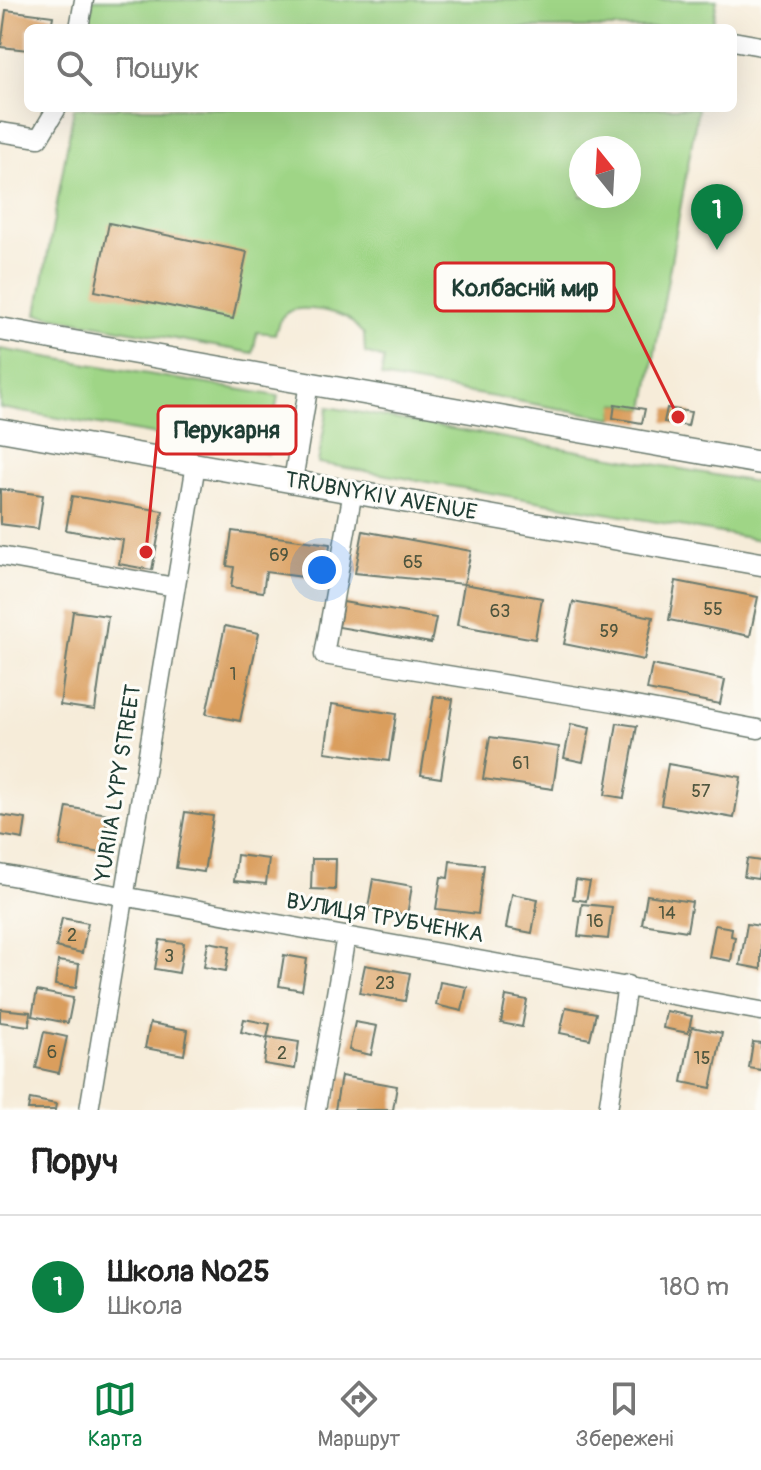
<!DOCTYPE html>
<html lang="uk">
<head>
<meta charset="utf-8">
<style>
	:root { --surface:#fff; --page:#f6f6f6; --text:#222; --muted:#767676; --line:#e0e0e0; --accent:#0b8043 }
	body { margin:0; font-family:Pangolin,sans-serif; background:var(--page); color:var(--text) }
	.compass { position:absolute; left:569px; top:136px; width:72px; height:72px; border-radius:50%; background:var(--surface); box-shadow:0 8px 32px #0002; rotate:342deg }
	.you { position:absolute; left:322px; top:570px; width:28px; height:28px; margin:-20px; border:6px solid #fff; border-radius:50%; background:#1a73e8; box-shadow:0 0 0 12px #1a73e833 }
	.badge { display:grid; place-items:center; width:52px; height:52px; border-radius:50%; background:var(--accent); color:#fff; font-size:26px; font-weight:700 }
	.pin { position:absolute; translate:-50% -66px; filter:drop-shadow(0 2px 4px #0008) }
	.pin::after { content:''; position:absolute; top:42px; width:28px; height:24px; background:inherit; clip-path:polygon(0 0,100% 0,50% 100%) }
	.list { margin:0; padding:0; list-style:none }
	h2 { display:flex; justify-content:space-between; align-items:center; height:104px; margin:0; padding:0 32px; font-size:34px }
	h2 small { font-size:26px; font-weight:400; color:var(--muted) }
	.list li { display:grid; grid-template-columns:52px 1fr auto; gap:24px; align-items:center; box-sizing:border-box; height:144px; padding:0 32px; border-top:2px solid var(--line) }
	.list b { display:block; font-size:30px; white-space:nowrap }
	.list p { margin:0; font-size:26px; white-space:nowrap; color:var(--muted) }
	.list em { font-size:26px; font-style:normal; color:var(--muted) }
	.icon { flex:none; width:44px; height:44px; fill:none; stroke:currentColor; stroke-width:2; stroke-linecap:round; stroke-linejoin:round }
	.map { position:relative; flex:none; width:761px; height:1110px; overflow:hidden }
	.search { position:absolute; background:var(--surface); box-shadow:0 8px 32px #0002; left:24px; right:24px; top:24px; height:88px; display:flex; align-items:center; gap:20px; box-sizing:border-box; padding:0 28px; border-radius:12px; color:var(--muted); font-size:30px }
	.sheet { height:248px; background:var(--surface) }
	nav { display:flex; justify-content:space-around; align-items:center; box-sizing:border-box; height:112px; border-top:2px solid var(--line); background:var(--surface); font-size:22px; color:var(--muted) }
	nav a { display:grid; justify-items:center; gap:4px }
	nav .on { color:var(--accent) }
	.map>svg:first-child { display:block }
	.green { fill:#9fd586; stroke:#5f895d; stroke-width:2; fill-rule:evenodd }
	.building { fill:#da9e5d }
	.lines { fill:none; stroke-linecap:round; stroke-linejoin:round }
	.minor-casing { stroke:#6a7a6e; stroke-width:21 }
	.major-casing { stroke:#6a7a6e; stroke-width:25 }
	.minor { stroke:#fff; stroke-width:18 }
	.major { stroke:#fff; stroke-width:22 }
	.labels { text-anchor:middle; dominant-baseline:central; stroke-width:6; stroke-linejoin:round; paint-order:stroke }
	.number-label { font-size:18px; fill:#4e553e }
	.street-label { font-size:22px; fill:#1f3d34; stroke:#fdfcf7 }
	.leader { fill:none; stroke:#d62828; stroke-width:3 }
	.callout-dot { fill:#d62828; stroke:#fdfcf7; stroke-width:3 }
	.callout { fill:#fdfcf7; stroke:#d62828; stroke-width:3 }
	.callout-label { font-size:24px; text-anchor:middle; font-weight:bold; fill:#1f3d34 }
</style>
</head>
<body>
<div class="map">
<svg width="761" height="1110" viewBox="0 0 761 1110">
	<rect width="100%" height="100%" fill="#fdfcf7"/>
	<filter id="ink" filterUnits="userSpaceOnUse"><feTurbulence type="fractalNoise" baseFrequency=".0125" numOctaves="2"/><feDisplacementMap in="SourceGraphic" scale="16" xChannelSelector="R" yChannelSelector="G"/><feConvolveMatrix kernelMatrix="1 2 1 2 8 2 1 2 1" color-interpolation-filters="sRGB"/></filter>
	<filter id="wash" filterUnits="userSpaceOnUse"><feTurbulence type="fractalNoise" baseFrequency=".006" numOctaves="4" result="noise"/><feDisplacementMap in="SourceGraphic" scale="32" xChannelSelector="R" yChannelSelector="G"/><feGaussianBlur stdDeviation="1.8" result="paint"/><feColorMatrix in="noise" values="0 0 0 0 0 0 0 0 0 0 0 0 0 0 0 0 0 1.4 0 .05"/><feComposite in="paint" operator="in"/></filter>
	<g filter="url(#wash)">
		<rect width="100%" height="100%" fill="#f6ecd9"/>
		<!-- green -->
		<path class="green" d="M93 0H717L712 28H88Z
			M74 108H698L645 409 616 404 613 418 381 377 384 359 365 353 364 334C357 329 353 321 345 317 332 311 301 305 288 312 280 316 277 327 275 334L257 332 253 353 37 314ZM581 148H629V196H581Z
			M0 349 278 396 268 454 0 408Z
			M328 407 761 483V540L318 463Z"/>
		<g id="blocks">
			<!-- building -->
			<path class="building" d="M6 10 53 16 51 28H28V50L1 47Z
				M109 223 247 252 233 319 95 291Z
				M615 404 645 409 642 423 613 418Z
				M667 408 691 412 688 426 664 422Z
				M0 489 43 495 38 529 0 524Z
				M72 496 163 511 152 570 119 564 123 540 66 530Z
				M232 531 330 544 326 580 266 572 263 592 231 587 234 567 227 566Z
				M363 531 471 551 464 584 355 573Z
				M676 581 758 597 750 636 669 620Z
				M464 584 542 598 535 639 457 625Z
				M343 602 436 618 431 643 339 627Z
				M573 602 653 617 644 660 564 644Z
				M73 611 108 616 95 710 60 705Z
				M225 626 259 633 240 721 206 714Z
				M652 665 725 680 720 704 647 690Z
				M434 696 453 699 441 778 421 775Z
				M332 704 396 714 389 761 325 752Z
				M617 723 637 726 624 798 605 795Z
				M571 724 590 728 583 762 564 758Z
				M490 737 559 747 553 789 483 779Z
				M668 764 741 777 734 818 661 805Z
				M67 807 108 814 102 853 60 846Z
				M185 812 213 816 204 872 176 868Z
				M0 815 26 819 23 839 0 835Z
				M237 855 269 859 266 884 234 881Z
				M312 859H336L335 890 311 889Z
				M747 859 761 861 758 879 744 877Z
				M450 861 484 865 478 914 436 909 441 877 448 878Z
				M373 879 412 886 407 915 368 908Z
				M576 880 590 882 586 901 573 899Z
				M512 894 538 899 532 933 506 928Z
				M647 895 692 902 687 931 642 924Z
				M582 904 612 907 608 939 578 936Z
				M62 918 88 923 82 953 56 947Z
				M747 924 761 926V969L740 965Z
				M715 925 732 928 731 936 735 937 731 961 709 957Z
				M160 940 184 943 179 973 155 969Z
				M208 942 230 946 226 971 204 967Z
				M284 955 307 959 302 990 279 986Z
				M58 961 79 964 76 988 55 985Z
				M365 965 410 973 405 1001 359 993Z
				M440 982 467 987 462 1011 436 1005Z
				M37 991 73 998 68 1023 32 1016Z
				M506 996 527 1000 522 1027 501 1023Z
				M566 1007 596 1013 590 1039 560 1033Z
				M0 1009 30 1012 29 1026 0 1022Z
				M666 1011 692 1016 688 1033 663 1028Z
				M244 1019 270 1024 267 1038 241 1032Z
				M355 1022 377 1026 371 1055 349 1050Z
				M150 1023 188 1030 184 1055 145 1048Z
				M692 1027 722 1033 711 1088 682 1082Z
				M44 1032 67 1037 59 1073 36 1068Z
				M268 1037 299 1042 295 1069 264 1064Z
				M753 1042 761 1043V1070L749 1068Z
				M341 1076 397 1086 393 1110H335Z
				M30 1099 56 1104 55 1110H28Z"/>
		</g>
	</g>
	<g filter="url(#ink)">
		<use href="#blocks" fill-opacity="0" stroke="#6a7a6e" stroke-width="2"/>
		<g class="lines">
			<defs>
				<path id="minor" d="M79 28 84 0
					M733 41 761 46
					M0 132 39 138 57 108
					M293 481 309 383
					M353 491 324 655 614 702 758 729
					M0 556 175 587
					M0 874 761 1011
					M89 1110 196 464
					M316 1110 346 936
					M608 1110 627 985"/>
				<path id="major" d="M0 329 761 463
					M0 430 761 564"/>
			</defs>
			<!-- minor casing -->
			<use href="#minor" class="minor-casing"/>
			<!-- major casing -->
			<use href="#major" class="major-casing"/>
			<!-- minor -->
			<use href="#minor" class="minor"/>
			<!-- major -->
			<use href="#major" class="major"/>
		</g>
	</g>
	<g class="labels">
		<!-- number labels -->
		<g class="number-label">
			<text x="279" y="555">69</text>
			<text x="413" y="562">65</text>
			<text x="713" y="609">55</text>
			<text x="500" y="611">63</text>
			<text x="609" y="631">59</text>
			<text x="233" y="674">1</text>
			<text x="521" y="763">61</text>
			<text x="701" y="791">57</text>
			<text x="667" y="913">14</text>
			<text x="595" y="921">16</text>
			<text x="72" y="935">2</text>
			<text x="169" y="956">3</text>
			<text x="385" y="983">23</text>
			<text x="52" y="1052">6</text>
			<text x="282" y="1053">2</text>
			<text x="702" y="1058">15</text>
		</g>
		<!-- street labels -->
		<g class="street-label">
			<text transform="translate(381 496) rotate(10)">TRUBNYKIV AVENUE</text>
			<text transform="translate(118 783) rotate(-81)">YURIIA LYPY STREET</text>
			<text transform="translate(385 918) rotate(10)">ВУЛИЦЯ ТРУБЧЕНКА</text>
		</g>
	</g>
	<!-- callouts -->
	<path class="leader" d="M678 417L614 287M146 552L158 430"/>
	<g class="callout-dot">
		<circle cx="678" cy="417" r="8"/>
		<circle cx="146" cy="552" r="8"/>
	</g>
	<g class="callout">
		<rect x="435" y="263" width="179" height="48" rx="8"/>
		<rect x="158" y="406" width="138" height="48" rx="8"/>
	</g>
	<g class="callout-label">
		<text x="525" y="296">Колбасній мир</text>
		<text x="227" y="438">Перукарня</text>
	</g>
</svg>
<svg class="compass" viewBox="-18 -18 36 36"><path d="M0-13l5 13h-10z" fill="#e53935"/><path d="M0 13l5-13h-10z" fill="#767676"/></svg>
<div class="you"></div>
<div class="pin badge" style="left:717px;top:250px">1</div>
<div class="search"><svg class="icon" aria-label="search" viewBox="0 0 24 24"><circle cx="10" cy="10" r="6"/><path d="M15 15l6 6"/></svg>Пошук</div>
</div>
<section class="sheet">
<h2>Поруч<small></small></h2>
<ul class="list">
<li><span class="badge">1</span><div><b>Школа №25</b><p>Школа</p></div><em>180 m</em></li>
</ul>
</section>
<nav>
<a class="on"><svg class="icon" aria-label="map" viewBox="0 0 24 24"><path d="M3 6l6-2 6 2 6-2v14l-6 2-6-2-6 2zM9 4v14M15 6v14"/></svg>Карта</a>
<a><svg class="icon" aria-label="directions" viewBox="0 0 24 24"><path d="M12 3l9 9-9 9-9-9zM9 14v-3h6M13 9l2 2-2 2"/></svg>Маршрут</a>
<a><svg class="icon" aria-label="saved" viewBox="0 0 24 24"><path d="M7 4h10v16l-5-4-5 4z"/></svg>Збережені</a>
</nav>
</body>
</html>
